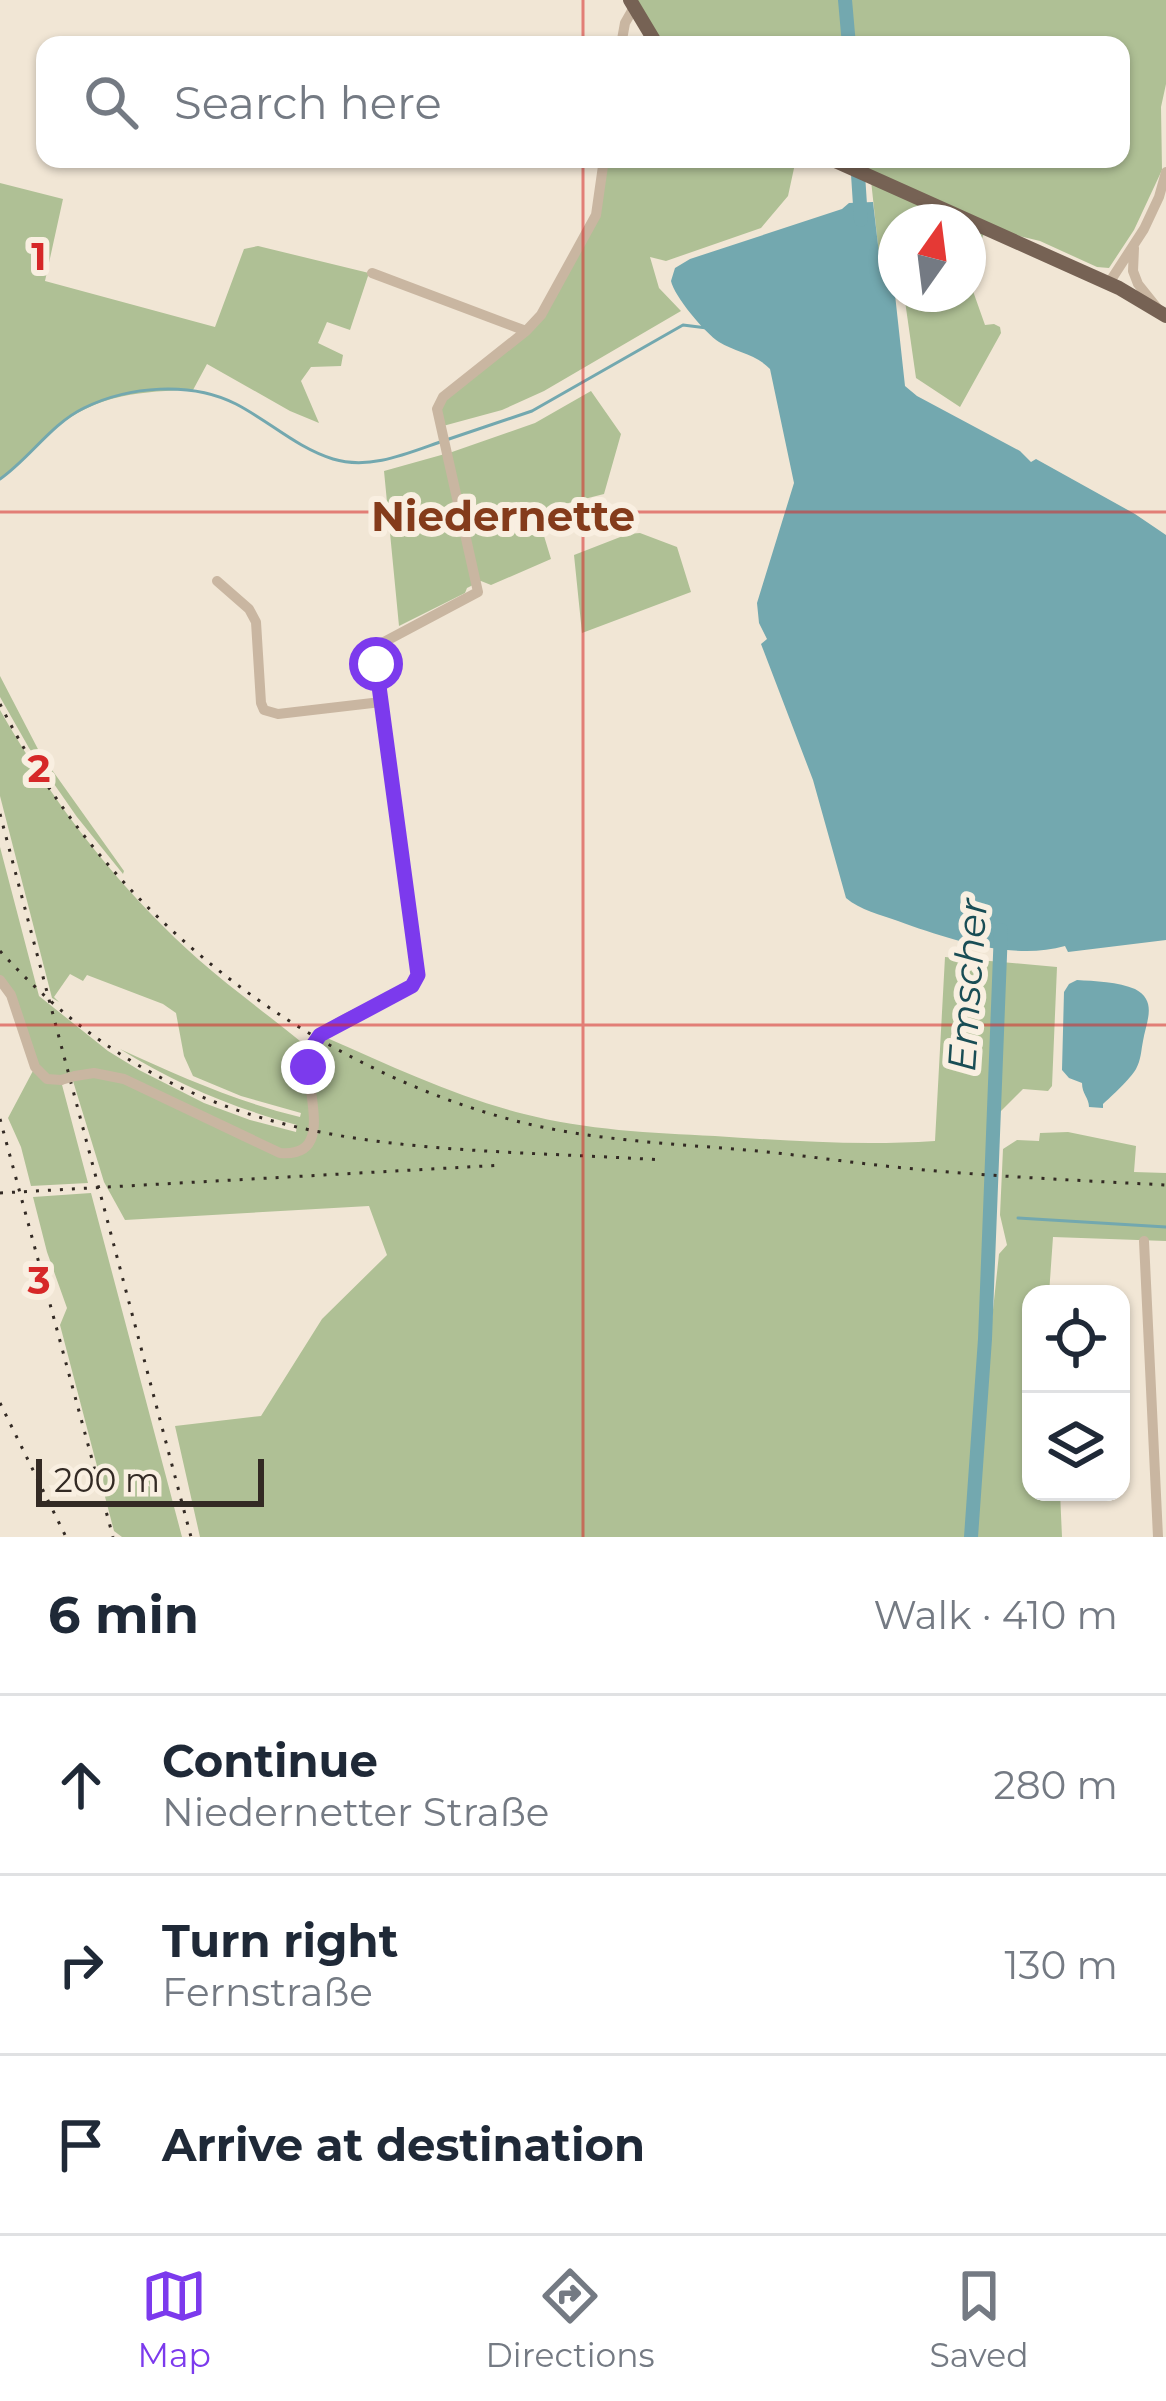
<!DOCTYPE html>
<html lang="en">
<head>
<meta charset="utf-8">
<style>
	:root { --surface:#fff; --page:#f6f6f7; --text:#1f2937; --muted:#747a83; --line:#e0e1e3; --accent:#7c3aed }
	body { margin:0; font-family:Montserrat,sans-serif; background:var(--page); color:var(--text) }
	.controls { position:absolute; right:36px; bottom:36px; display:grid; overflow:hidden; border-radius:24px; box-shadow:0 3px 9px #0004 }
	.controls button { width:108px; height:108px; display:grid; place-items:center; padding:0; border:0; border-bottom:3px solid var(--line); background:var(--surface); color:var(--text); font:60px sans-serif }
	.compass { position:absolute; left:878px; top:204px; width:108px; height:108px; border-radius:50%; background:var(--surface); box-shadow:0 3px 9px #0004; rotate:14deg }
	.scale { position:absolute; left:36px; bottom:30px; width:228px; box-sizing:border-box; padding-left:12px; border:6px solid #332a24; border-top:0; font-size:33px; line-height:42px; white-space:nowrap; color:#332a24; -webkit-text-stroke:9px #f9efe1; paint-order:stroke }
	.stop { position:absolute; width:36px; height:36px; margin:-27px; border:9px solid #7c3aed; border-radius:50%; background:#fff }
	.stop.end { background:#7c3aed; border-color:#fff; box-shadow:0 3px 12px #0008 }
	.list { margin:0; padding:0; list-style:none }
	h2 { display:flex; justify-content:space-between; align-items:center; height:156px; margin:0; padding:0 48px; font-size:51px }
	h2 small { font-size:39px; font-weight:400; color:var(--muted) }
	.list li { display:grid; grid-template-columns:78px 1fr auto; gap:36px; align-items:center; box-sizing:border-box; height:180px; padding:0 48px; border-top:3px solid var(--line) }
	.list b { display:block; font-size:45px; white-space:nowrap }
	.list p { margin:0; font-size:39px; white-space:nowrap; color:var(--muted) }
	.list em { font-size:39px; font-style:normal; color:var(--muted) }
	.icon { flex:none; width:66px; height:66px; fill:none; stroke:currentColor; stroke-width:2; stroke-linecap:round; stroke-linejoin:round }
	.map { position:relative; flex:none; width:1166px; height:1537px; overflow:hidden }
	.search { position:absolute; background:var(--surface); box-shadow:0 3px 9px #0004; left:36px; right:36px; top:36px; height:132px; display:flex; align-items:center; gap:30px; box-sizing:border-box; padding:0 42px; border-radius:24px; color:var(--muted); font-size:45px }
	.sheet { height:696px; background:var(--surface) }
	nav { display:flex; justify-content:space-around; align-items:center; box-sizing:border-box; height:168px; border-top:3px solid var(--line); background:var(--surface); font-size:33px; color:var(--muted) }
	nav a { display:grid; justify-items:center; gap:6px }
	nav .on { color:var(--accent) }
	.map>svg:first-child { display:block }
	.green { fill:#afc095 }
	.water { fill:#73a8af }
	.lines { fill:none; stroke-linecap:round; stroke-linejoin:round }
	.stream { stroke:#73a8af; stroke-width:3 }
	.river { stroke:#73a8af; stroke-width:14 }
	.minor { stroke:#c9b6a1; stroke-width:10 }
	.major { stroke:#766254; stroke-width:14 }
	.rail { stroke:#332a24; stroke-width:3; stroke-dasharray:3 9; stroke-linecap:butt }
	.minor-bridge { stroke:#c9b6a1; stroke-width:10 }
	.route { stroke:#7c3aed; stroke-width:15 }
	.grid { fill:none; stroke:#d62828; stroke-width:3; stroke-opacity:0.55 }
	.labels { text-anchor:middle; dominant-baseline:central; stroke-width:12; stroke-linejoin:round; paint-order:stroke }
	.water-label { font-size:39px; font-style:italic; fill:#194d55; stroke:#f9efe1 }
	.quarter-label { font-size:42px; font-weight:bold; fill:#843b1b; stroke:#f9efe1 }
	.grid-label { font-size:39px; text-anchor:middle; font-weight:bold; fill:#d62828; stroke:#f9efe1; stroke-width:12; stroke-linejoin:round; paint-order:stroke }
</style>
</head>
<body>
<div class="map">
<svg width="1166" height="1537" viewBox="0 0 1166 1537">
	<rect width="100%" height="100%" fill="#f1e6d5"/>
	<!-- green -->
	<path class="green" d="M630 0H1166V84L1161 107 1162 170 1134 230 1109 268 1097 267 1040 241 986 228 968 275V222H896V255L886 257 880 264 870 171 832 159H1121V45H657Z
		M604 159H796L788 196 761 228 666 261 650 257 659 288 681 311 544 391 502 410 443 426 438 421 443 397 526 331 590 228Z
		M0 183 63 199 45 281 215 327 244 249 258 246 369 273 350 330 327 322 318 343 343 355 341 366 311 367 301 381 319 423 290 411 207 364 193 390C143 391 98 394 57 427 37 443 22 464 0 479Z
		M968 277 985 325 994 324 1000 327 1001 333 960 407 916 378 904 294H968Z
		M591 391 621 434 604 494 541 510V526L551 559 491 585 481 581 467 588 465 593 399 626 384 471 452 452 535 423Z
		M640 533 677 547 691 592 582 633 574 555 628 534Z
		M0 676 40 753 124 871 123 874 77 817 29 748 0 697Z
		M0 710C53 803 119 889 199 960 231 988 267 1014 300 1041L319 1048 327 1038C391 1066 456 1097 524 1114 586 1130 651 1133 715 1136 790 1141 860 1146 935 1141L945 957 1057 967 1052 1086 1048 1091 1023 1089 992 1120 984 1227 973 1496 999 1254 1007 1245 1000 1215 1003 1149 1017 1140 1039 1141 1040 1133 1068 1132 1136 1146 1134 1172 1166 1173V1241L1053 1237 1049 1294H1031V1492H1060L1062 1537H200L175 1426 261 1416 322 1319 387 1255 369 1206 125 1220 104 1182 73 1081H61L88 1183 31 1186 21 1147 8 1118 35 1067 0 980V847L39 996 108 1051 139 1070 204 1103 250 1120 296 1132 297 1125C233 1108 176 1084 120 1049 179 1076 237 1102 300 1117L301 1113 241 1096 193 1076 184 1056 176 1013 163 1004 87 975 83 981 70 974 54 997 59 1002 52 998 0 796Z
		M91 1193 182 1537H122L114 1531 60 1325 67 1308 47 1252 33 1197Z"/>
	<!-- water -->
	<path class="water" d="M873 202 880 262 887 257 891 258 905 386 917 396 1020 451 1031 462 1036 459 1135 514 1166 535V940L1068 952 1065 946C1012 961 948 939 898 921 881 915 860 910 846 898L813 780 761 644 767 639 759 623 757 603 794 483 770 369C756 354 735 352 719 342 705 333 674 296 671 281L675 268 690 259 842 209 849 203Z
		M1077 980C1094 981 1119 982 1135 989 1158 1001 1146 1022 1143 1041 1141 1051 1141 1060 1136 1069 1131 1078 1111 1097 1103 1104V1108L1089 1107C1089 1098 1082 1094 1082 1083L1069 1078 1062 1070 1064 992 1069 984Z"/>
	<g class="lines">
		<!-- stream -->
		<path class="stream" d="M449 439 532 411 683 325 707 328
			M0 479C30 458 51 424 84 408 129 386 191 381 236 404 269 421 297 448 333 459 369 470 406 454 440 442
			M1018 1218 1166 1227"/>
		<!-- river -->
		<path class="river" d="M845 0 849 45
			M857 159 861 220
			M971 1537 985 1339 1001 930"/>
		<!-- minor -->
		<path class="minor" d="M621 45 625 23 633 9
			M1134 248 1133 271 1138 284 1158 309
			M372 273 526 331
			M1109 283 1144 229 1159 197 1166 172
			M217 581 249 609 256 622 261 703 264 710 278 714 381 702
			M0 980 11 995 35 1067 47 1079 61 1080
			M75 1076 94 1073 124 1079 280 1153C342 1158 297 1078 312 1046 324 1020 391 1002 415 983L419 969 377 674 378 652 384 642 478 592 437 409 443 397 526 331 541 315 596 215 604 159
			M1144 1241 1158 1537"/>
		<!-- major -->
		<path class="major" d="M630 0 657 45
			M831 159 1119 288 1166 316"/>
		<!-- rail -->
		<path class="rail" d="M0 704C102 908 303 1068 524 1123 607 1143 692 1144 777 1153 813 1157 849 1162 885 1166 978 1176 1072 1180 1166 1185
			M0 814 191 1537
			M0 951C193 1163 401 1144 663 1160
			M0 1119 113 1537
			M0 1193 503 1165
			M0 1403 66 1537"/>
		<!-- minor-bridge -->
		<path class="minor-bridge" d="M61 1080 75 1076"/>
	</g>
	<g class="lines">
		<!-- route -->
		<path class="route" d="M308 1067 311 1048 320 1035 412 986 418 975 376 664"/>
	</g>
	<!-- grid -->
	<path class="grid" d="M583 0V45M583 159V1537M0 512H1166M0 1025H1166"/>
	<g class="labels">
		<!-- water labels -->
		<g class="water-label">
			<text transform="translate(967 985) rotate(-86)">Emscher</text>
		</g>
		<!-- quarter labels -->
		<g class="quarter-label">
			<text x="503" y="516">Niedernette</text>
		</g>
	</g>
	<g class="grid-label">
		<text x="39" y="270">1</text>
		<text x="39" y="782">2</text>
		<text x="39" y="1294">3</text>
	</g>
</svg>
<div class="controls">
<button><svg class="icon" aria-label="locate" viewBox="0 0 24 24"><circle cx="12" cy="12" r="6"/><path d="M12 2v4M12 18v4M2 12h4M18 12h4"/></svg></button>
<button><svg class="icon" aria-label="layers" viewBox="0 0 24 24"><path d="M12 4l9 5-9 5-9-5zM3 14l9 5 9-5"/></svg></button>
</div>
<svg class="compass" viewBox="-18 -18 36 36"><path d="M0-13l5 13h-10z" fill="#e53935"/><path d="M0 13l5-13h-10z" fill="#747a83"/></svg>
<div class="scale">200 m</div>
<div class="stop" style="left:376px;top:664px"></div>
<div class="stop end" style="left:308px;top:1067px"></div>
<div class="search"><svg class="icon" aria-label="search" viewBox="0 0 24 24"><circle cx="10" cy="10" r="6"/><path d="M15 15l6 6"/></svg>Search here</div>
</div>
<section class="sheet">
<h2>6 min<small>Walk · 410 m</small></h2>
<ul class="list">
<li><svg class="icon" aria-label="ahead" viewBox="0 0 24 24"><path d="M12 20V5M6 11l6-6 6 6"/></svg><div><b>Continue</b><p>Niedernetter Straße</p></div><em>280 m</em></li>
<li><svg class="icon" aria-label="right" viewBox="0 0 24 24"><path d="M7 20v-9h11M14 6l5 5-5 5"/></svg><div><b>Turn right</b><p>Fernstraße</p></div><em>130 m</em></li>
<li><svg class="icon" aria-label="arrive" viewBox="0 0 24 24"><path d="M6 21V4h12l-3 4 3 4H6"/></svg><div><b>Arrive at destination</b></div></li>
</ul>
</section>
<nav>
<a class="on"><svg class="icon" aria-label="map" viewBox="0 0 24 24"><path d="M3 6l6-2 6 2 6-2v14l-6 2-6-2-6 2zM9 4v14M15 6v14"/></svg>Map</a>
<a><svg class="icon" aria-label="directions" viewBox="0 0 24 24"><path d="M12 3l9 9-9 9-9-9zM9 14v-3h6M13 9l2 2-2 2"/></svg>Directions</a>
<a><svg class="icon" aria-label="saved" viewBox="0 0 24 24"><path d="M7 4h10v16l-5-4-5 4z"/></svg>Saved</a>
</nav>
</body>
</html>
